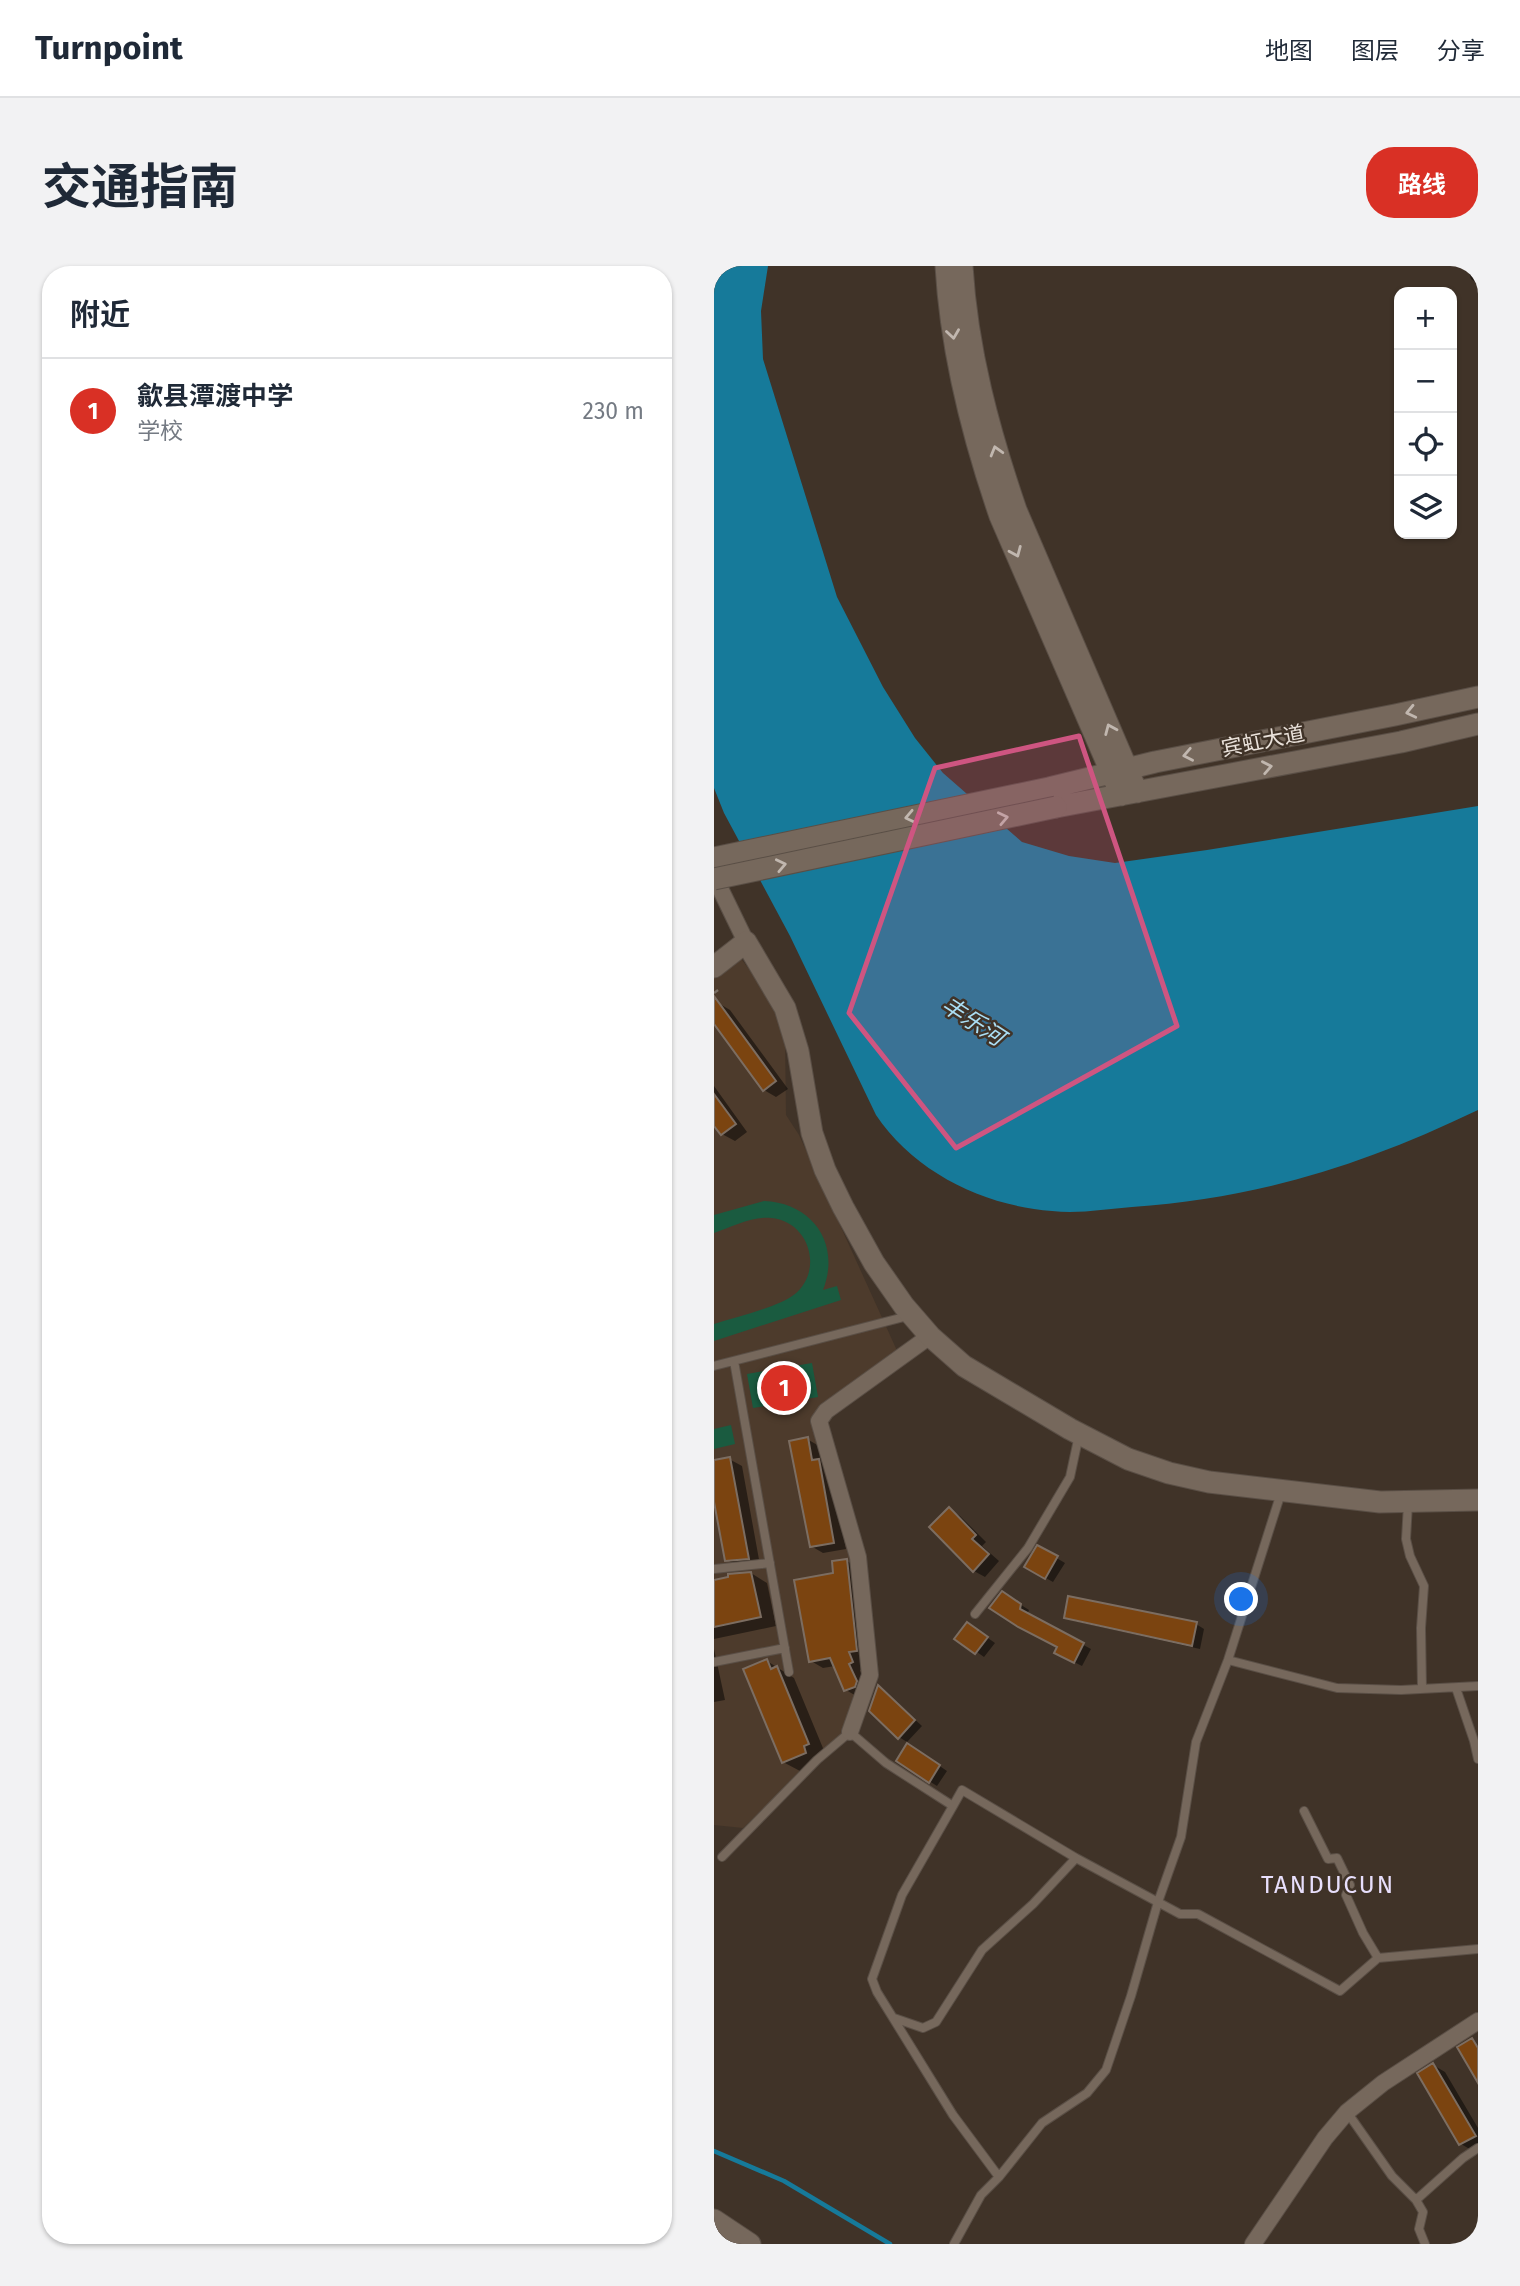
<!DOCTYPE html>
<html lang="zh">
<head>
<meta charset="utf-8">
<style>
	:root { --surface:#fff; --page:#f2f2f3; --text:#1f2937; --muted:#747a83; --line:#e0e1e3; --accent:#d93025 }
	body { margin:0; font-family:"Fira Sans","Noto Sans SC",sans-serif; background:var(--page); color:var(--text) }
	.controls { position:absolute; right:21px; top:21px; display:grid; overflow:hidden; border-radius:14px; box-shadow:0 2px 5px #0004 }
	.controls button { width:63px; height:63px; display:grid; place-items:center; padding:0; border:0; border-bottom:2px solid var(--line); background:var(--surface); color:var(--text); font:35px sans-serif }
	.you { position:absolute; left:528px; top:1334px; width:24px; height:24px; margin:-18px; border:5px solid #fff; border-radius:50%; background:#1a73e8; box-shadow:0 0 0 10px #1a73e833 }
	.badge { display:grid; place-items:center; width:46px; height:46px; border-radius:50%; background:var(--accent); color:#fff; font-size:23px; font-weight:700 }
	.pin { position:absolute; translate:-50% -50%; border:4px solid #fff; box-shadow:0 2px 7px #0006 }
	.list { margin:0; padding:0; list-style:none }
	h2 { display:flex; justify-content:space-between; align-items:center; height:91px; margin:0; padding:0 28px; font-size:30px }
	h2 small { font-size:23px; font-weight:400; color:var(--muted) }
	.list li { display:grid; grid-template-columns:46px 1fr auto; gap:21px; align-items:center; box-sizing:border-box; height:105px; padding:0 28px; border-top:2px solid var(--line) }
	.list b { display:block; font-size:26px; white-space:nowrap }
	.list p { margin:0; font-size:23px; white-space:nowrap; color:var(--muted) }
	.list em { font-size:23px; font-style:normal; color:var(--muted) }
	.icon { flex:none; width:38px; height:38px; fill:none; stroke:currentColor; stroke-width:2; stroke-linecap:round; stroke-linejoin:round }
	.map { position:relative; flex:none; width:764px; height:1978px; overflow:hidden; border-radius:28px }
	header { display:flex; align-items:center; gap:42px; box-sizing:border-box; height:98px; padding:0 35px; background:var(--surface); border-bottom:2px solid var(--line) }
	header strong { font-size:33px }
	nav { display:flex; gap:38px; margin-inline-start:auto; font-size:24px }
	.intro { display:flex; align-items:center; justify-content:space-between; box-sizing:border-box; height:168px; padding:0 42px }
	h1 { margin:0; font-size:49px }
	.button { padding:18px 32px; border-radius:28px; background:var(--accent); color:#fff; font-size:24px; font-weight:700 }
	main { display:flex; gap:42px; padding:0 42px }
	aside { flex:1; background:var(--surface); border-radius:28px; box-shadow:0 2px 5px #0004 }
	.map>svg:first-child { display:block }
	.built { fill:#4d3b2c }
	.green { fill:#1a5b40 }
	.water { fill:#167a9a }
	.shadow { fill:#0007 }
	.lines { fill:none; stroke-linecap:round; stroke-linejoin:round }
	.stream { stroke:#167a9a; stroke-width:4.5 }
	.building { fill:#7b4410; stroke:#7c6d61; stroke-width:2 }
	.lane-casing { stroke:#5a4f46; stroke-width:10 }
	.street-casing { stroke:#5a4f46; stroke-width:18 }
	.secondary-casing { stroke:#5a4f46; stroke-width:23 }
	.path { stroke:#7a6f65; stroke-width:2.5; stroke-dasharray:5 5; stroke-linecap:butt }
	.lane { stroke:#76685c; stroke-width:8 }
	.street { stroke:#76685c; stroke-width:16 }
	.secondary { stroke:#76685c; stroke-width:21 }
	.secondary-bridge-casing { stroke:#5a4f46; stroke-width:23; stroke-linecap:butt }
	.secondary-bridge { stroke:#76685c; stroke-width:21 }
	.oneway { stroke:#c1b7af }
	.marked { fill:#ce5581; fill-opacity:0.2; stroke:#ce5581; stroke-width:5; stroke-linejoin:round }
	.labels { text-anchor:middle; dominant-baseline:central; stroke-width:5; stroke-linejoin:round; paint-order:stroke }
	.street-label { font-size:21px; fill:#eae2db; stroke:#403328 }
	.water-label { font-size:23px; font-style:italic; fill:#aadef4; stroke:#403328 }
	.quarter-label { font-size:24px; letter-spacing:2px; fill:#e8dffc; stroke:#403328 }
</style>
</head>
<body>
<header>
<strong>Turnpoint</strong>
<nav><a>地图</a><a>图层</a><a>分享</a></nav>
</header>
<div class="intro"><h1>交通指南</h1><a class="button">路线</a></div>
<main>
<aside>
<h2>附近<small></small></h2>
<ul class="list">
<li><span class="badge">1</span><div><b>歙县潭渡中学</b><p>学校</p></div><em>230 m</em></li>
</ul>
</aside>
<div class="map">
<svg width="764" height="1978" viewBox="0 0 764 1978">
	<rect width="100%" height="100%" fill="#403328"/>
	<!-- built -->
	<path class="built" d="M25 690 60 737 71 771 72 849 85 869 185 1089 96 1155 124 1225 136 1274 151 1407 132 1464 29 1562 0 1559V710Z"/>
	<!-- green -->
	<path class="green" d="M50 935C99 937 127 978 109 1024L123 1020 127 1034 0 1075V1058C21 1051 65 1041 81 1028 110 1004 95 955 57 952 38 950 18 961 0 967V949Z
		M98 1097 104 1131 39 1142 33 1108Z
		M17 1159 21 1178 0 1183V1163Z"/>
	<!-- water -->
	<path class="water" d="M0 0H54L47 45 49 93 123 331 169 421 201 472 229 507 308 576 355 590 401 597 493 584 764 540V844C649 899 546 932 418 941 391 943 365 948 338 945 270 940 200 906 162 849L76 670 10 547 0 522Z"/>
	<!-- shadow -->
	<path class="shadow" d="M753 0H764V18L757 13Z
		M4 737 16 744 74 823 62 831 50 824 0 755V740Z
		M0 820 33 866 21 875 8 868 0 857Z
		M93 1173 105 1180 108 1197 116 1201 132 1283 109 1287 97 1280Z
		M15 1193 28 1200 46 1299 26 1301 13 1294 0 1227V1196Z
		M235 1243 246 1250 272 1276 268 1280 285 1295 271 1311 260 1305Z
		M324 1281 351 1297 339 1316 312 1301Z
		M133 1295 145 1302 154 1391 146 1393 150 1403 146 1404 154 1422 144 1431 132 1424 121 1400 109 1402 97 1395 121 1309Z
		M37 1307 53 1317 62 1360 0 1373V1316Z
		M288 1327 315 1344 313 1349 377 1383 368 1400 342 1387 345 1381Z
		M352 1351 482 1358 490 1363 486 1383 360 1355Z
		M261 1363 281 1377 270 1391 243 1372Z
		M0 1383 11 1434 0 1436Z
		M53 1395 80 1412 111 1487 106 1490 108 1496 86 1505 69 1496Z
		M165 1421 208 1460 193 1476 185 1471Z
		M202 1484 233 1505 223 1520 215 1515Z
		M719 1799 731 1806 764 1862V1883L759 1885 747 1878 705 1808Z"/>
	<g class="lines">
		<!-- stream -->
		<path class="stream" d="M0 1885 70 1915 176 1978"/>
	</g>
	<!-- building -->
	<path class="building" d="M0 730 62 815 49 825 0 758Z
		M0 828 22 858 7 869 0 860Z
		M94 1171 98 1194 105 1193 120 1277 96 1281 75 1175Z
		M16 1191 35 1293 11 1295 0 1236V1194Z
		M235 1241 262 1269 258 1273 275 1288 259 1306 215 1261Z
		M323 1279 344 1290 331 1313 310 1301Z
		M133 1293 143 1385 135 1386 139 1396 135 1398 143 1415 141 1421 130 1425 116 1392 95 1396 80 1314 119 1307 118 1295Z
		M37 1306 47 1351 0 1361V1314L14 1311V1308Z
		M288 1325 307 1338 306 1343 370 1377 360 1397 340 1387 343 1381 304 1361 275 1342Z
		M354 1330 483 1356 478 1380 350 1352Z
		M253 1356 274 1371 261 1388 240 1373Z
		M53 1393 57 1403 63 1400 95 1478 90 1480 92 1487 68 1497 29 1403Z
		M164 1419 201 1454 184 1473 155 1445Z
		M193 1477 226 1499 215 1517 182 1495Z
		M758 1772 764 1782V1817L743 1781Z
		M719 1797 762 1870 745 1879 703 1807Z"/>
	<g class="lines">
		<defs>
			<path id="lane" d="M20 1095 75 1406
				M0 1100 194 1050
				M694 1238 692 1273 696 1290 710 1320 707 1362 708 1423
				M0 1303 56 1297
				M261 1348 314 1282 356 1211 365 1169
				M514 1394 623 1422 687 1424 764 1420
				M0 1396 71 1382
				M742 1422 760 1475 764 1493
				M239 1540 188 1629 158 1713 163 1726 239 1849 285 1911
				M590 1545 614 1593 623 1592 636 1619 632 1629 649 1667 664 1692
				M8 1591 103 1494 136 1466 172 1497 239 1540 248 1524 362 1592 466 1648H484L626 1725 664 1692 764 1683
				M180 1752 209 1762 222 1756 268 1684 319 1638 362 1592
				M633 1846 678 1910 702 1934 709 1946 705 1963 711 1978
				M702 1934 749 1892 764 1882
				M240 1978 267 1929 285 1911 328 1857 373 1827 392 1804 417 1730 444 1636 467 1571 482 1476 514 1394 567 1227"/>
			<path id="street" d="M0 610 32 676
				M136 1466 156 1409 144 1291 105 1155 112 1145 216 1070
				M539 1978 611 1872 633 1846 669 1817 764 1755"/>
			<path id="secondary" d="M232 0C237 86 258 169 286 250L407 529
				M248 0C253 84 275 165 302 244L423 526
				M342 541 687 476 764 458
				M0 592 335 522 441 496 681 449 764 431
				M0 701 32 676 71 742 84 785 98 867 111 904 129 941 160 997 190 1040 216 1070 250 1100 356 1163 414 1193 455 1207 495 1216 666 1236 764 1234
				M0 1954 36 1978"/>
		</defs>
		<!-- lane casing -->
		<use href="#lane" class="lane-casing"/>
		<!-- street casing -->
		<use href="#street" class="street-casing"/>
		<!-- secondary casing -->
		<use href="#secondary" class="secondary-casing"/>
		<!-- path -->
		<path class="path" d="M0 727 7 722"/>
		<!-- lane -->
		<use href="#lane" class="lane"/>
		<!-- street -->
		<use href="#street" class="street"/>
		<!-- secondary -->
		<use href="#secondary" class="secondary"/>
		<defs>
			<path id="secondary-bridge" d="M0 613 342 541"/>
		</defs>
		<!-- secondary-bridge casing -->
		<use href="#secondary-bridge" class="secondary-bridge-casing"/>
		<!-- secondary-bridge -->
		<use href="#secondary-bridge" class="secondary-bridge"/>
	</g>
	<!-- one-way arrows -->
	<defs><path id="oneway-chevron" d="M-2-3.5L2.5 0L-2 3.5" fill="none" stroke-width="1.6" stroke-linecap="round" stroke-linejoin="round" transform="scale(1.75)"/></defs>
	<g class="oneway">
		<use href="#oneway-chevron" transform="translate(239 68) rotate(82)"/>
		<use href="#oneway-chevron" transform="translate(282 185) rotate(-106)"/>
		<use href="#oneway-chevron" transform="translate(302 286) rotate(67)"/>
		<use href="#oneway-chevron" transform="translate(697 446) rotate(167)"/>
		<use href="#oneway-chevron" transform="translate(396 463) rotate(-113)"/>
		<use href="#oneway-chevron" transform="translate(474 489) rotate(169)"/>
		<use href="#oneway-chevron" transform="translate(553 501) rotate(-11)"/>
		<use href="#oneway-chevron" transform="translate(196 551) rotate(168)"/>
		<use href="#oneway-chevron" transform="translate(289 552) rotate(-12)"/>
		<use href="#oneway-chevron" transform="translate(67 599) rotate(-12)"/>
	</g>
	<!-- marked area -->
	<path class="marked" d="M365 470 463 760 242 882 135 747 221 502Z"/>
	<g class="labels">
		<!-- street labels -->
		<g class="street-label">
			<text transform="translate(549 475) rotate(-11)">宾虹大道</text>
		</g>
		<!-- water labels -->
		<g class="water-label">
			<text transform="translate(259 755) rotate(33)">丰乐河</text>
		</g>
		<!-- quarter labels -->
		<g class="quarter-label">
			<text x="614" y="1619">TANDUCUN</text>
		</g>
	</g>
</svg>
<div class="controls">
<button>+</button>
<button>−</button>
<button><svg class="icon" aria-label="locate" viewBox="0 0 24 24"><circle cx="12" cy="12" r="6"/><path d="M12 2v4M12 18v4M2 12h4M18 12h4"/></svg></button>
<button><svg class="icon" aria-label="layers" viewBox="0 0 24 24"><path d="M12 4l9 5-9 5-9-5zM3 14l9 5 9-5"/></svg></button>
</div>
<div class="you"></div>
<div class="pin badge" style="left:70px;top:1122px">1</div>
</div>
</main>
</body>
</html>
